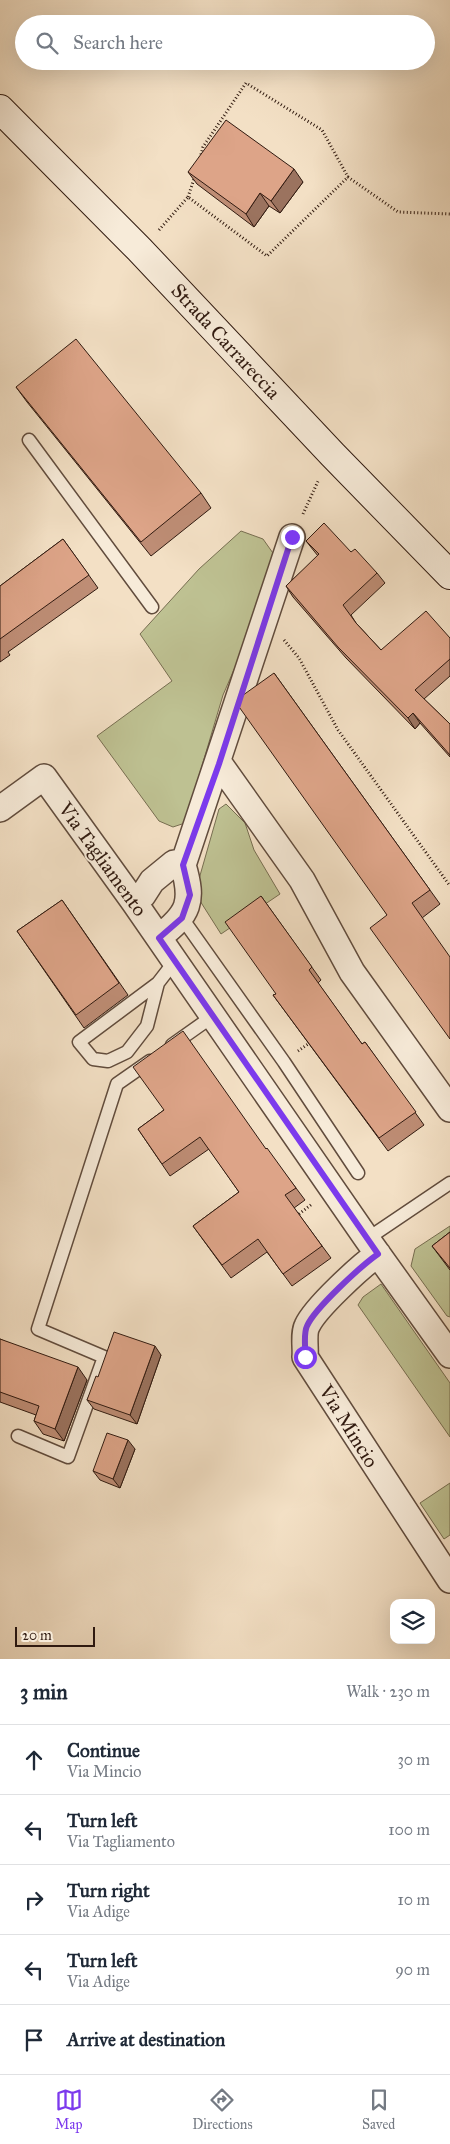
<!DOCTYPE html>
<html lang="en">
<head>
<meta charset="utf-8">
<style>
	:root { --surface:#fff; --page:#f2f2f3; --text:#1f2937; --muted:#747a83; --line:#e0e1e3; --accent:#7c3aed }
	body { margin:0; font-family:"IM FELL Great Primer",serif; background:var(--page); color:var(--text) }
	.controls { position:absolute; right:15px; bottom:15px; display:grid; overflow:hidden; border-radius:10px; box-shadow:0 5px 20px #0002 }
	.controls button { width:45px; height:45px; display:grid; place-items:center; padding:0; border:0; border-bottom:1px solid var(--line); background:var(--surface); color:var(--text); font:25px sans-serif }
	.scale { position:absolute; left:15px; bottom:12px; width:80px; box-sizing:border-box; padding-left:5px; border:2px solid #301a10; border-top:0; font-size:14px; line-height:18px; white-space:nowrap; color:#301a10; -webkit-text-stroke:4px #f7ebd9; paint-order:stroke }
	.stop { position:absolute; width:15px; height:15px; margin:-11px; border:4px solid #7c3aed; border-radius:50%; background:#fff }
	.stop.end { background:#7c3aed; border-color:#fff; box-shadow:0 1px 5px #0008 }
	.list { margin:0; padding:0; list-style:none }
	h2 { display:flex; justify-content:space-between; align-items:center; height:65px; margin:0; padding:0 20px; font-size:21px }
	h2 small { font-size:16px; font-weight:400; color:var(--muted) }
	.list li { display:grid; grid-template-columns:32px 1fr auto; gap:15px; align-items:center; box-sizing:border-box; height:70px; padding:0 20px; border-top:1px solid var(--line) }
	.list b { display:block; font-size:19px; white-space:nowrap }
	.list p { margin:0; font-size:16px; white-space:nowrap; color:var(--muted) }
	.list em { font-size:16px; font-style:normal; color:var(--muted) }
	.icon { flex:none; width:28px; height:28px; fill:none; stroke:currentColor; stroke-width:2; stroke-linecap:round; stroke-linejoin:round }
	.map { position:relative; flex:none; width:450px; height:1659px; overflow:hidden }
	.search { position:absolute; background:var(--surface); box-shadow:0 5px 20px #0002; left:15px; right:15px; top:15px; height:55px; display:flex; align-items:center; gap:12px; box-sizing:border-box; padding:0 18px; border-radius:28px; color:var(--muted); font-size:19px }
	.sheet { height:415px; background:var(--surface) }
	nav { display:flex; justify-content:space-around; align-items:center; box-sizing:border-box; height:70px; border-top:1px solid var(--line); background:var(--surface); font-size:14px; color:var(--muted) }
	nav a { display:grid; justify-items:center; gap:2px }
	nav .on { color:var(--accent) }
	.map>svg:first-child { display:block }
	.green { fill:#bec192; stroke:#776e51 }
	.lines { fill:none; stroke-linecap:round; stroke-linejoin:round }
	.lane-casing { stroke:#614c3d; stroke-width:15 }
	.street-casing { stroke:#614c3d; stroke-width:28 }
	.secondary-casing { stroke:#301a10; stroke-width:30 }
	.path { stroke:#301a10; stroke-width:3; stroke-dasharray:1 2.5; stroke-linecap:butt }
	.lane { stroke:#f7ebd9; stroke-width:12 }
	.street { stroke:#f7ebd9; stroke-width:25 }
	.secondary { stroke:#f7ebd9; stroke-width:28 }
	.wall { fill:#be8d75; stroke:#301a10 }
	.shaded-wall { fill:#9b735f; stroke:#301a10 }
	.building { fill:#dda488; stroke:#301a10 }
	.route { stroke:#7c3aed; stroke-width:6 }
	.labels { text-anchor:middle; dominant-baseline:central; stroke-width:4; stroke-linejoin:round; paint-order:stroke }
	.street-label { font-size:20px; fill:#301a10; stroke:#f7ebd9 }
</style>
</head>
<body>
<div class="map">
<svg width="450" height="1659" viewBox="0 0 450 1659">
	<rect width="100%" height="100%" fill="#f3e0c5"/>
	<filter id="stains"><feTurbulence type="fractalNoise" baseFrequency=".004" numOctaves="4"/><feColorMatrix values="0 0 0 0 .2 0 0 0 0 .09 0 0 0 0 .02 0 0 0 .5 -.17"/></filter>
	<radialGradient id="worn" r=".72"><stop offset=".6" stop-color="#630" stop-opacity="0"/><stop offset="1" stop-color="#630" stop-opacity=".3"/></radialGradient>
	<!-- green -->
	<path class="green" d="M241 531 263 539 275 556 256 619 223 695 185 823 173 827 159 821 97 736 172 681 140 634 199 569Z
		M226 804 245 823 254 850 280 894 221 934 195 893 219 809Z
		M450 1226V1317L447 1316 411 1266 415 1249Z
		M381 1284 450 1383V1437L358 1305 363 1297Z
		M450 1483V1535L444 1539 420 1503Z"/>
	<g class="lines">
		<defs>
			<path id="lane" d="M29 440 152 607
				M182 918 284 1062 358 1173
				M158 983 79 1042 93 1059 108 1061 127 1052 147 1026 158 983 175 961
				M172 1045 213 1016
				M367 1239 450 1183
				M18 1436 68 1457 104 1357 38 1329 117 1084 150 1061"/>
			<path id="street" d="M219 763 302 880 352 972 450 1109
				M0 809 44 777 134 902 367 1239 450 1355
				M134 902 143 895 152 881 174 863 183 865
				M159 937C189 914 194 902 183 865L292 537
				M378 1254C361 1266 315 1308 307 1326 303 1334 306 1348 305 1357L450 1580"/>
			<path id="secondary" d="M0 109 139 249 333 455 450 575"/>
		</defs>
		<!-- lane casing -->
		<use href="#lane" class="lane-casing"/>
		<!-- street casing -->
		<use href="#street" class="street-casing"/>
		<!-- secondary casing -->
		<use href="#secondary" class="secondary-casing"/>
		<!-- path -->
		<path class="path" d="M200 158 203 147 246 83 322 130 348 177
			M188 197 195 176
			M159 230 188 197 267 256 348 177 398 212 450 214
			M303 514 319 479
			M284 640 299 658 338 730 450 886
			M298 1051 308 1044
			M299 1214 312 1204"/>
		<!-- lane -->
		<use href="#lane" class="lane"/>
		<!-- street -->
		<use href="#street" class="street"/>
		<!-- secondary -->
		<use href="#secondary" class="secondary"/>
	</g>
	<!-- wall -->
	<path class="wall" d="M188 172 303 182 280 213 269 206 254 227 197 184Z
		M16 387 201 493 211 508 151 556 27 402Z
		M63 539 98 588 8 652 10 655 0 662V586Z
		M306 541 351 552 377 573 385 583 351 615 356 623 381 650 450 638V676L424 699 450 724V757L420 723 415 729 346 658 293 597 286 586 318 556Z
		M274 673 440 904 422 918 387 915Z
		M261 896 321 980 318 983 362 1044 365 1042 424 1125 388 1151 273 995 276 994Z
		M62 900 128 995 84 1028 17 931Z
		M164 1110 266 1149 296 1188 305 1200 294 1208 331 1258 292 1286 267 1252 231 1278 193 1226 239 1192 209 1149 170 1176 138 1129Z
		M450 1232V1270L432 1246Z
		M0 1339 87 1380 64 1441 43 1434 34 1421 36 1415 0 1402Z
		M161 1355 137 1424 94 1409 87 1400 98 1377Z
		M135 1449 120 1488 100 1480 93 1471Z"/>
	<!-- shaded-wall -->
	<path class="shaded-wall" d="M294 169 303 182 280 213 271 201Z
		M260 193 269 206 254 227 246 214Z
		M413 713 420 723 415 729 408 718Z
		M155 1346 161 1355 137 1424 130 1415Z
		M78 1367 87 1380 64 1441 55 1429Z
		M128 1440 135 1449 120 1488 113 1479Z"/>
	<!-- building -->
	<path class="building" d="M226 120 294 169 271 201 260 193 246 214 188 172Z
		M76 339 201 493 141 542 16 387Z
		M324 523 351 552 355 549 377 573 343 605 356 623 381 650 426 611 450 638V659L415 690 450 724V755L413 713 408 718 338 647 286 586 319 554 306 541Z
		M63 539 89 575 0 639V586Z
		M274 673 430 890 412 903 450 957V1039L370 928 387 915 237 704 239 698Z
		M261 896 312 967 309 970 362 1044 365 1042 416 1112 379 1138 273 995 276 994 225 922Z
		M62 900 119 983 76 1015 17 931Z
		M183 1031 266 1149 267 1148 296 1188 285 1195 322 1246 283 1274 258 1239 222 1265 193 1226 239 1192 200 1137 162 1164 138 1129 164 1110 133 1067Z
		M450 1232V1268L432 1246Z
		M114 1332 155 1346 130 1415 87 1400 96 1376 98 1377Z
		M0 1339 78 1367 55 1429 34 1421 39 1406 0 1392Z
		M107 1433 128 1440 113 1479 93 1471Z"/>
	<g class="lines">
		<!-- route -->
		<path class="route" d="M292 537 219 764 183 865 190 895 182 918 159 938 378 1254C361 1266 315 1308 307 1326 303 1334 306 1348 305 1357"/>
	</g>
	<g class="labels">
		<!-- street labels -->
		<g class="street-label">
			<text transform="translate(226 341) rotate(47)">Strada Carrareccia</text>
			<text transform="translate(103 859) rotate(54)">Via Tagliamento</text>
			<text transform="translate(349 1426) rotate(58)">Via Mincio</text>
		</g>
	</g>
	<rect width="100%" height="100%" filter="url(#stains)"/>
	<rect width="100%" height="100%" fill="url(#worn)"/>
</svg>
<div class="controls">
<button><svg class="icon" aria-label="layers" viewBox="0 0 24 24"><path d="M12 4l9 5-9 5-9-5zM3 14l9 5 9-5"/></svg></button>
</div>
<div class="scale">20 m</div>
<div class="stop" style="left:305px;top:1357px"></div>
<div class="stop end" style="left:292px;top:537px"></div>
<div class="search"><svg class="icon" aria-label="search" viewBox="0 0 24 24"><circle cx="10" cy="10" r="6"/><path d="M15 15l6 6"/></svg>Search here</div>
</div>
<section class="sheet">
<h2>3 min<small>Walk · 230 m</small></h2>
<ul class="list">
<li><svg class="icon" aria-label="ahead" viewBox="0 0 24 24"><path d="M12 20V5M6 11l6-6 6 6"/></svg><div><b>Continue</b><p>Via Mincio</p></div><em>30 m</em></li>
<li><svg class="icon" aria-label="left" viewBox="0 0 24 24"><path d="M17 20v-9H6M10 6l-5 5 5 5"/></svg><div><b>Turn left</b><p>Via Tagliamento</p></div><em>100 m</em></li>
<li><svg class="icon" aria-label="right" viewBox="0 0 24 24"><path d="M7 20v-9h11M14 6l5 5-5 5"/></svg><div><b>Turn right</b><p>Via Adige</p></div><em>10 m</em></li>
<li><svg class="icon" aria-label="left" viewBox="0 0 24 24"><path d="M17 20v-9H6M10 6l-5 5 5 5"/></svg><div><b>Turn left</b><p>Via Adige</p></div><em>90 m</em></li>
<li><svg class="icon" aria-label="arrive" viewBox="0 0 24 24"><path d="M6 21V4h12l-3 4 3 4H6"/></svg><div><b>Arrive at destination</b></div></li>
</ul>
</section>
<nav>
<a class="on"><svg class="icon" aria-label="map" viewBox="0 0 24 24"><path d="M3 6l6-2 6 2 6-2v14l-6 2-6-2-6 2zM9 4v14M15 6v14"/></svg>Map</a>
<a><svg class="icon" aria-label="directions" viewBox="0 0 24 24"><path d="M12 3l9 9-9 9-9-9zM9 14v-3h6M13 9l2 2-2 2"/></svg>Directions</a>
<a><svg class="icon" aria-label="saved" viewBox="0 0 24 24"><path d="M7 4h10v16l-5-4-5 4z"/></svg>Saved</a>
</nav>
</body>
</html>
